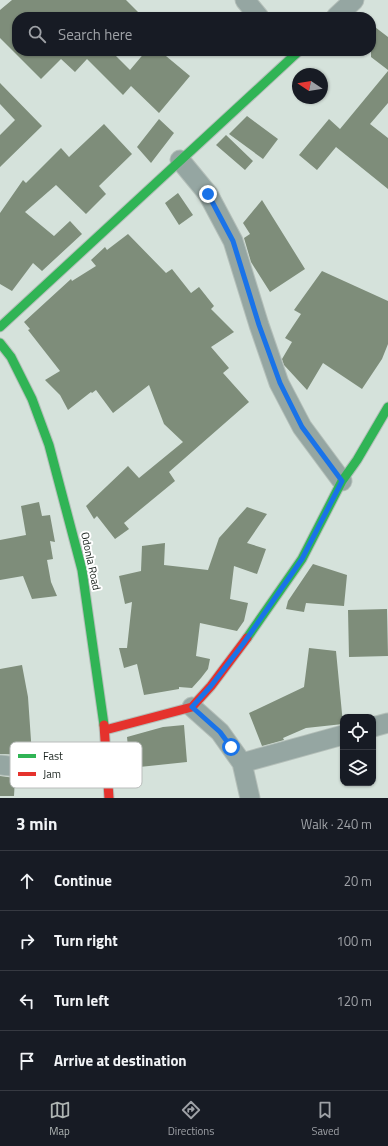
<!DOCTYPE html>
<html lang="en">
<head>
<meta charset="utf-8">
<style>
	:root { --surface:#171b24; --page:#20242c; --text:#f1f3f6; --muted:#9ea1a6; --line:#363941; --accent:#aeb4b2 }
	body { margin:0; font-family:"Titillium Web",sans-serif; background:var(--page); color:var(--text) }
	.controls { position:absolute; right:12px; bottom:12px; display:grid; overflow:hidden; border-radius:8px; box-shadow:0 1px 3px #0004 }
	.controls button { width:36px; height:36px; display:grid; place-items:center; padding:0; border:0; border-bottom:1px solid var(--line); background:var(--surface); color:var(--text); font:20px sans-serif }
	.compass { position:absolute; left:292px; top:68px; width:36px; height:36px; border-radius:50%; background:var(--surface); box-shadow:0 1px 3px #0004; rotate:282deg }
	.stop { position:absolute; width:12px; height:12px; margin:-9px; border:3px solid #1a73e8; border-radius:50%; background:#fff }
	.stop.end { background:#1a73e8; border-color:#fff; box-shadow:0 1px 4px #0008 }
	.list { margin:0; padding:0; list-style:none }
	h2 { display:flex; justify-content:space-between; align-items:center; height:52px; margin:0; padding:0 16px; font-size:17px }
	h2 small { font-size:13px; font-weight:400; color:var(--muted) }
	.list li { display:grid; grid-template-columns:26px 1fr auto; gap:12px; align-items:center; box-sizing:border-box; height:60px; padding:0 16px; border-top:1px solid var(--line) }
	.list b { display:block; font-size:15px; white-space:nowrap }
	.list em { font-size:13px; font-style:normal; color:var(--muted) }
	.icon { flex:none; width:22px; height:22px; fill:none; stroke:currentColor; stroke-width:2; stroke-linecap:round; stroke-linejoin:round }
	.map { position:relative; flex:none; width:388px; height:798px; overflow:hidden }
	.search { position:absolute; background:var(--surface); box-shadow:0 1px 3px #0004; left:12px; right:12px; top:12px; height:44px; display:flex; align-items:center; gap:10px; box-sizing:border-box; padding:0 14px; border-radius:16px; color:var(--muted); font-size:15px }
	.sheet { height:292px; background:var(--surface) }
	nav { display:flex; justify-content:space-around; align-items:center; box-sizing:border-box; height:56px; border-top:1px solid var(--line); background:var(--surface); font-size:11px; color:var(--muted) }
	nav a { display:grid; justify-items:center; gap:2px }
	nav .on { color:var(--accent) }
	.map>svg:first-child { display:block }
	.building { fill:#7e8d7a }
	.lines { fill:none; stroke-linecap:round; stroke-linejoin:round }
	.street-casing { stroke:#b4bfb9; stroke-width:21 }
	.fast-casing { stroke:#b4bfb9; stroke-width:11 }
	.jam-casing { stroke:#b4bfb9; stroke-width:11 }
	.street { stroke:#95a6a2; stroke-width:19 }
	.fast { stroke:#30b455; stroke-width:9 }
	.jam { stroke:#e5322d; stroke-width:9 }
	.route { stroke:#1a73e8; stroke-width:5 }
	.labels { text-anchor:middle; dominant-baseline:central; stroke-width:4; stroke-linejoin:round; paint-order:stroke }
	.street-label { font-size:11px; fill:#1a231e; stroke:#fff }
	.key { fill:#fff; stroke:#babdbc; stroke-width:1 }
	.key-label { font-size:11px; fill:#1a231e }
</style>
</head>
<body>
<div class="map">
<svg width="388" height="798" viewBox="0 0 388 798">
	<rect width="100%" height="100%" fill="#d5e2db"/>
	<!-- building -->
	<path class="building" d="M12 0H126L143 17H17V51H111L130 70 146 51H160L190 76 159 113 131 86 123 95 87 59 75 72 61 59 41 79 0 38V10Z
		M371 24 388 37V70L371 57Z
		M388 71V103L370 124 388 138V189L336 147 317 170 299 155 329 119 340 129Z
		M0 83 42 126 0 167V135L15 120 0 104Z
		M247 116 278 139 263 159 229 134Z
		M159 119 174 133 151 163 137 147Z
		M104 124 132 154 99 186 106 194 86 214 56 185 25 212 54 236 70 221 82 234 42 271 33 263 12 291 0 284V213L23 180 26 183 61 148 69 157Z
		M226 135 253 161 245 170 216 145Z
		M178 193 193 215 179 225 165 203Z
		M262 200 305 269 270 292 251 262 244 238 250 234 243 223Z
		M128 234 166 273 172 269 191 293 199 287 214 306 211 309 234 332 211 347 229 368 223 373 249 402 169 472 175 481 124 523 129 529 115 539 97 516 94 519 86 506 128 466 139 478 183 442 164 424 149 385 113 413 96 390 92 393 91 392 68 410 60 395 45 380 60 371 28 330 30 329 24 322 71 279 72 281 96 266 91 260 105 247 107 250Z
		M322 271 388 301V344L382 359 362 389 323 363 307 390 284 365 282 359 292 342 285 338 301 314 294 310Z
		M39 502 42 516 50 515 55 542 50 541 53 559 47 560 51 582 57 596 32 599 23 576 0 580V540L26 535 21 506Z
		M247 507 267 514 247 543 266 549 257 574 234 566 230 599 248 603 244 621 237 631 200 623 196 656 210 659 208 669 201 678 192 688 179 687V689L144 695 137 664 124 668 119 648H127L132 602 125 604 119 576 141 571 142 546 165 543 164 565 208 570 219 538Z
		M313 564 347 575 344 606 306 603 304 612 286 609 288 601Z
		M387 609 388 656 349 657 348 610Z
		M309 648 336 651 343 724 306 728 283 738 284 740 262 746 249 713 304 687Z
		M22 665 28 697 32 755 0 754V669Z
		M184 725 187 762 130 768 127 737 163 727Z
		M0 776 15 778 14 796H0Z"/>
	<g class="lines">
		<defs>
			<path id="street" d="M245 0 259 17
				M336 17 354 0
				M180 160 208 194 233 241 259 325 279 383 302 427 342 481
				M192 707 220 732 242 763 343 735
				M373 727 388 723
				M242 763 250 798
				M0 765 108 777"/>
			<path id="fast" d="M0 327 299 51
				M0 343 11 357 32 399 49 445 82 570 104 725
				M247 638 302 559 342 481 357 460 388 407"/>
			<path id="jam" d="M104 725 109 798
				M105 730 192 707 211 686 247 638"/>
		</defs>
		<!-- street casing -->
		<use href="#street" class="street-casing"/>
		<!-- fast casing -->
		<use href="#fast" class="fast-casing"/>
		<!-- jam casing -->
		<use href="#jam" class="jam-casing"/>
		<!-- street -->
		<use href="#street" class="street"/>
		<!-- fast -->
		<use href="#fast" class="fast"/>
		<!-- jam -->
		<use href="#jam" class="jam"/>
	</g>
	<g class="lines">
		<!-- route -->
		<path class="route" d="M208 194 233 241 259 325 280 383 302 427 342 481 302 559 243 644 211 686 192 707 220 732 231 747"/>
	</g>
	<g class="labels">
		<!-- street labels -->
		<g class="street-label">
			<text transform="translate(91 561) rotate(78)">Odonla Road</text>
		</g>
	</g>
	<!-- legend -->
	<rect x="10" y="742" width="132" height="46" rx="6" class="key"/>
	<rect x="18" y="754" width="18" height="4" fill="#30b455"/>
	<rect x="18" y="772" width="18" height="4" fill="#e5322d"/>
	<g class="key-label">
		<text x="43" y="760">Fast</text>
		<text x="43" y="778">Jam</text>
	</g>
</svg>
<div class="controls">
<button><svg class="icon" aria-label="locate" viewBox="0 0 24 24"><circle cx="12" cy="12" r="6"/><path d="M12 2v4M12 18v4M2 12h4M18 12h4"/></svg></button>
<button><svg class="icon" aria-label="layers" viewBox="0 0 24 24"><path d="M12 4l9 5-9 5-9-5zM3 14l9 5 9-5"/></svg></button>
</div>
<svg class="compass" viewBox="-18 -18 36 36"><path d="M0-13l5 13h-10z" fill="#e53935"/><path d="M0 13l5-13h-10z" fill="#9ea1a6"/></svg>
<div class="stop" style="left:231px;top:747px"></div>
<div class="stop end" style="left:208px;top:194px"></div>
<div class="search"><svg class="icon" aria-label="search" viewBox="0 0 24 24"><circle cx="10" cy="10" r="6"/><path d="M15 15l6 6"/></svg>Search here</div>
</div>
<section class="sheet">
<h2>3 min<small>Walk · 240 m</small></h2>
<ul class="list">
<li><svg class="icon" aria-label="ahead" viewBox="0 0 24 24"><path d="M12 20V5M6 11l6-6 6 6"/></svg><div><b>Continue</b></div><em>20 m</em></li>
<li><svg class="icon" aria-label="right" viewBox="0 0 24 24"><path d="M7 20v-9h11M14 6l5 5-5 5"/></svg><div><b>Turn right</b></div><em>100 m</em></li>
<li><svg class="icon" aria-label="left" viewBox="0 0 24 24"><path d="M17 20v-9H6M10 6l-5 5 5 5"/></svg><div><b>Turn left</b></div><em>120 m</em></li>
<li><svg class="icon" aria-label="arrive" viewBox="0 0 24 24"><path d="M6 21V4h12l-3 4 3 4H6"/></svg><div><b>Arrive at destination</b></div></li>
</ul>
</section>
<nav>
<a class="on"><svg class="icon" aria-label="map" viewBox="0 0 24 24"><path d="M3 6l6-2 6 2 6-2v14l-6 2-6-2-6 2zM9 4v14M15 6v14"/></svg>Map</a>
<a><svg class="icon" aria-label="directions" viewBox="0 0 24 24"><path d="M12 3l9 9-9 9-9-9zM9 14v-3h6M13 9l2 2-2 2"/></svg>Directions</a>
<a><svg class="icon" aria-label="saved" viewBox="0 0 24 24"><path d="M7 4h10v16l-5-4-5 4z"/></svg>Saved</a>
</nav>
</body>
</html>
